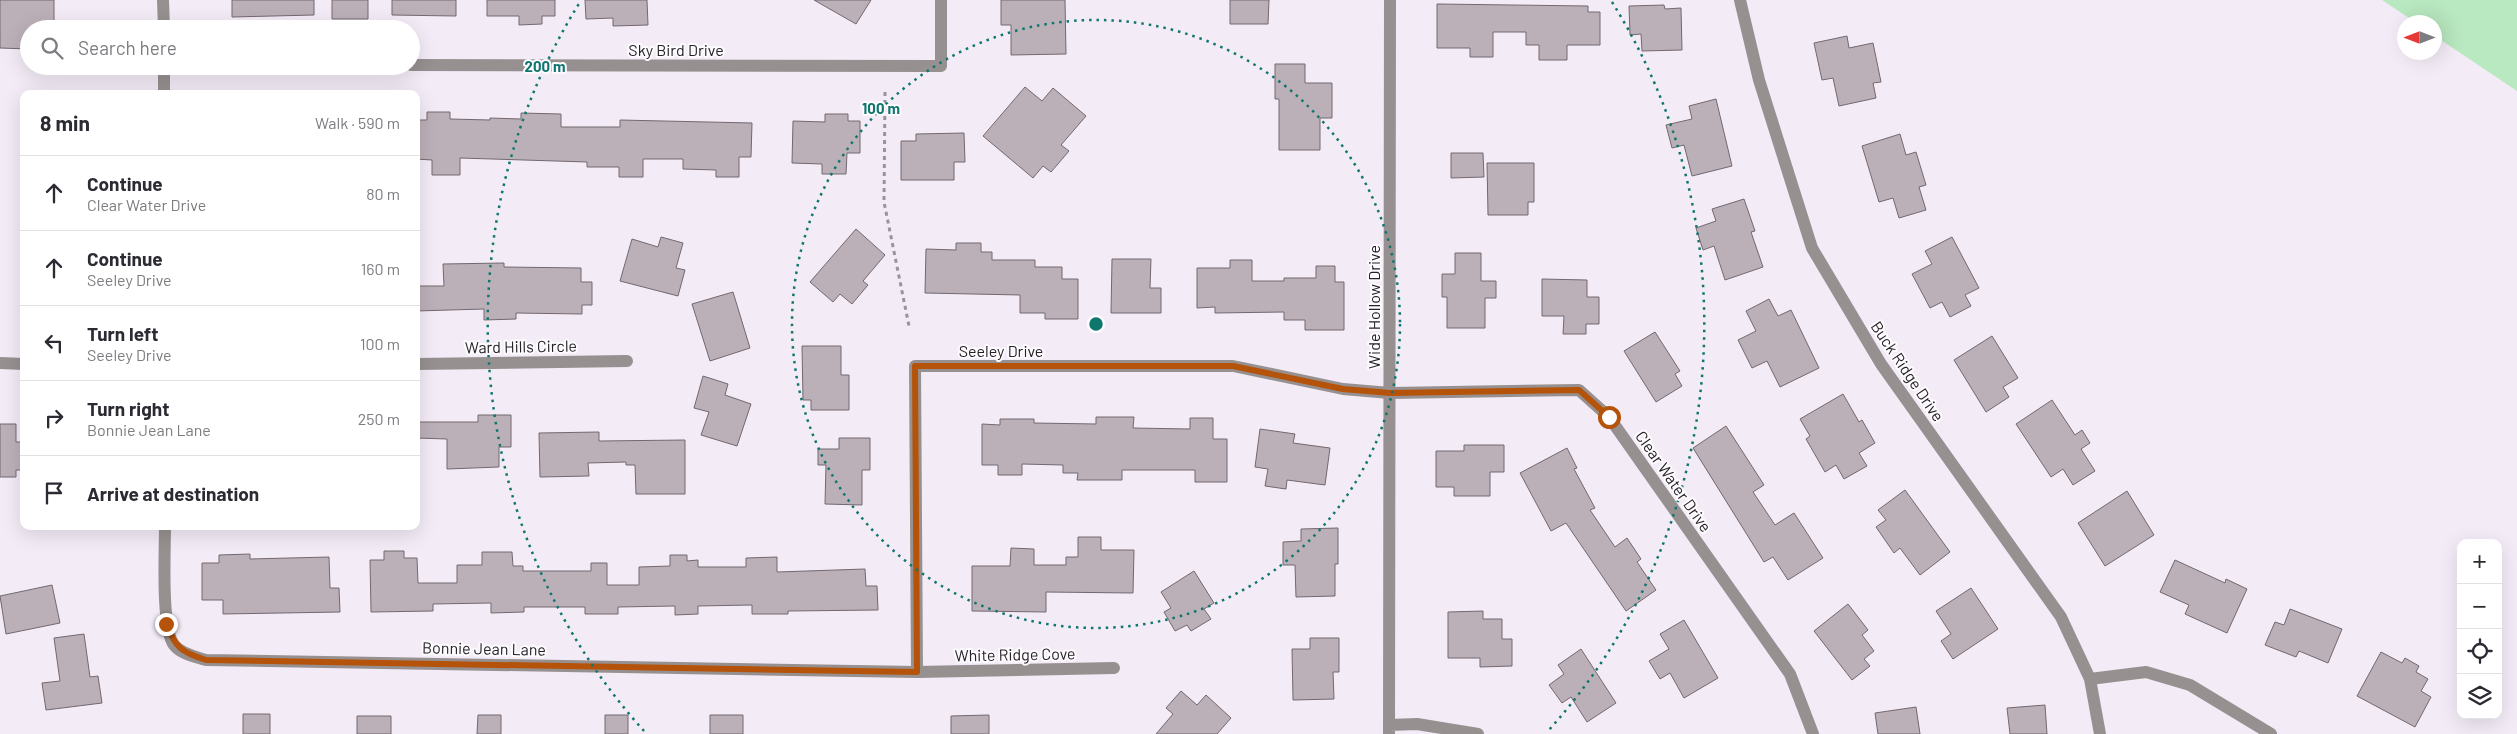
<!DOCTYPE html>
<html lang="en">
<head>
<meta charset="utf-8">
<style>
	:root { --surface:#fff; --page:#f7f7f7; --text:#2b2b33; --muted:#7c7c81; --line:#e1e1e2 }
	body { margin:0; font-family:Barlow,sans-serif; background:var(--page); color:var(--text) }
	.controls { position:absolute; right:15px; bottom:15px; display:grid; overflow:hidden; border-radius:10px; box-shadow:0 5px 20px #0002 }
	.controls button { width:45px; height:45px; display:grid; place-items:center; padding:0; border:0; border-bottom:1px solid var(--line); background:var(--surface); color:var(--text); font:25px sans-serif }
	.compass { position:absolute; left:2397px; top:15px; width:45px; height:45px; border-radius:50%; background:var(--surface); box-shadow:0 5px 20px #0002; rotate:270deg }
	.stop { position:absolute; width:15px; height:15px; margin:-11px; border:4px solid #b45309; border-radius:50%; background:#fff }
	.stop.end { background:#b45309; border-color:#fff; box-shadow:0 1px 5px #0008 }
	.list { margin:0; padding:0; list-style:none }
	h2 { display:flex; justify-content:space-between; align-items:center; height:65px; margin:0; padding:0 20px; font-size:21px }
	h2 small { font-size:16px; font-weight:400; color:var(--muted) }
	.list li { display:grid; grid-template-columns:32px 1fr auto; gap:15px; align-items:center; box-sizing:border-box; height:75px; padding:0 20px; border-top:1px solid var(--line) }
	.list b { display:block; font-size:19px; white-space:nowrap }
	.list p { margin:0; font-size:16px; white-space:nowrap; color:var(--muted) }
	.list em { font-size:16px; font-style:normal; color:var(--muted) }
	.icon { flex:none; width:28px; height:28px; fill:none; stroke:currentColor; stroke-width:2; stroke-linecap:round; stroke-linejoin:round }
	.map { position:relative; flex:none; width:2517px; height:734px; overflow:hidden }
	.search { position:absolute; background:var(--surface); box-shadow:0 5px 20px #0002; left:20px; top:20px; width:400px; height:55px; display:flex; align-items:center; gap:12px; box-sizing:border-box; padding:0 18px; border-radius:28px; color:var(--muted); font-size:19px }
	.panel { position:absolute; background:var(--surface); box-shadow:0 5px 20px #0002; left:20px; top:90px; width:400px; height:440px; border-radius:10px }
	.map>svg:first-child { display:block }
	.green { fill:#b9e9c0 }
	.building { fill:#bcb0b8; stroke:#73686f }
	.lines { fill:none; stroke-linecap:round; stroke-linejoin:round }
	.path { stroke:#99939b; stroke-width:3; stroke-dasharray:4 4; stroke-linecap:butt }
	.minor { stroke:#969090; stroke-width:12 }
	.route { stroke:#b45309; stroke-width:6 }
	.ring { fill:none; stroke:#0f766e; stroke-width:2.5; stroke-dasharray:2.5 5 }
	.labels { text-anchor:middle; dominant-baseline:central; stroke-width:4; stroke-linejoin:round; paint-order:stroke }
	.street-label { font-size:16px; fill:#252226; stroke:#fefbff }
	.centre { fill:#0f766e; stroke:#fefbff; stroke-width:2.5 }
	.ring-label { font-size:15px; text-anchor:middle; font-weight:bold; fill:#0f766e; stroke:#fefbff; stroke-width:4; stroke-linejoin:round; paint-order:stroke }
</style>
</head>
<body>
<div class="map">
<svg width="2517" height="734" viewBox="0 0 2517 734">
	<rect width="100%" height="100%" fill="#f3ebf6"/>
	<!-- green -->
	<path class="green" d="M2382 0H2517V91L2435 36 2434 22H2415Z"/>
	<!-- building -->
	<path class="building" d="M0 0H54V29H29V49L0 48Z
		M232 0H314V15L232 17Z
		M332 0H368V19H332Z
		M392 0H456V16L392 15Z
		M487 0H555V16H542V24L519 25V16H487Z
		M585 0H647L648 25 613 26V18L586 19Z
		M814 0H871L856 24Z
		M1001 0H1065L1066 54 1011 55V25H1001Z
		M1230 0H1269L1268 24H1230Z
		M1437 4 1588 6V12H1600V45H1567V60H1539V45H1526V32H1493V57H1470V48H1437Z
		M1664 5 1665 9 1681 8 1682 50 1642 51 1641 34 1630 35 1629 6Z
		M1847 36 1849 48 1873 43 1881 82 1873 83 1876 98 1839 106 1833 78 1822 80 1814 43Z
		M1275 64H1305V83H1332V118H1320V150H1279V99H1275Z
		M1025 87 1042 101 1053 88 1086 116 1061 145 1069 151 1051 172 1043 166 1033 178 983 136Z
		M1716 99 1732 166 1692 176 1684 145 1672 148 1666 125 1692 119 1689 106Z
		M427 112H450V119L490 120V118L521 119V113L561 114V127H620V120L752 123 751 157H739V177H716V170L683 169V159H643V177H619V167H587V162L460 158V175H432V160L416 159V120H427Z
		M825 114H848V121H860V153H847L846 174H822V164L792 163 793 121 825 122Z
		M964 133 965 162H954V180H901V141H916V134Z
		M1900 134 1906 155 1916 152 1926 185 1919 187 1926 210 1899 218 1893 198 1879 202 1862 146Z
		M1451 153H1483L1484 177 1451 178Z
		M1487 163H1534V202H1528V215H1488Z
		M1744 199 1755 231 1751 232 1763 267 1725 280 1714 246 1703 250 1696 228 1716 221 1712 209Z
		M856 229 885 255 863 281 868 285 852 304 840 294 833 302 810 282Z
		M661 237 683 243 676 268 685 270 678 296 620 281 632 239 658 247Z
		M1952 237 1979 288 1965 295 1971 306 1950 317 1942 302 1930 308 1912 274 1932 264 1925 251Z
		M956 243H981V252H992V260H1035V267H1062V279H1078V319H1045V313H1020V295L925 293 926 249 956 250Z
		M1455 253H1481V281H1496V298H1485V328H1447V297H1442V274H1455Z
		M1112 259H1151L1150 288H1161V313H1111Z
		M1230 260H1252V281H1284V278H1316V266H1335V282H1344V330H1305V320H1284V312L1215 313V307L1197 308V268H1230Z
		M504 263V267L581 268V282H592V305H582V314L516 313V319L484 320V309L416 311V286H444L443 264Z
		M1542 279 1587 280V297H1599V324H1586V334H1563L1564 316H1542Z
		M733 292 750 348 710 361 692 304Z
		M1769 299 1778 316 1791 310 1819 368 1780 387 1767 361 1752 368 1738 340 1756 331 1746 311Z
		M1655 332 1680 371 1675 374 1682 386 1656 402 1624 351Z
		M1992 336 2018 378 2003 387 2009 397 1986 412 1954 360Z
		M802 346H841V375H849V410H811V400H803Z
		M703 376 728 384 725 395 751 404 737 446 701 435 709 412 694 408Z
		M1843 394 1859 422 1862 420 1875 443 1859 453 1867 466 1844 479 1836 465 1825 472 1806 439 1810 436 1800 419Z
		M2052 400 2075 435 2082 430 2090 443 2081 449 2095 471 2073 485 2063 469 2051 477 2016 424Z
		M478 415H511V447H499V467L447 469V439L416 438V422H478Z
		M1096 417H1134L1133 428 1190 429V418H1213V439H1227V482H1195V470H1122V480H1077L1078 473H1063V465L1022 464V475H998V465H982V424L1000 425V419H1034V423L1096 424Z
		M0 424H16V442H24V470H16V477H0Z
		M1726 426 1764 485 1753 492 1775 525 1794 513 1823 558 1788 580 1773 557 1764 562 1693 448Z
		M1260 429 1295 434 1293 443 1330 448 1325 485 1287 480 1286 489 1265 486 1268 469 1255 467Z
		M599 432V441L685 440V494H636L635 465H626V462L588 463 589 476 540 477 539 433Z
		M839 438H870V470H862V505L825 504 826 465H818V449H839Z
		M1464 445H1504V472H1490V496H1454V487H1436V451H1464Z
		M1567 448 1577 468 1574 469 1595 508 1590 510 1615 547 1627 538 1641 559 1637 562 1656 590 1626 611 1566 523 1551 531 1520 473Z
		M1905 490 1950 552 1920 575 1900 548 1894 553 1876 527 1886 520 1878 510Z
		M2127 491 2154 535 2105 566 2078 523Z
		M1338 528V564H1335V596L1296 597 1295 565H1283V542L1301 541V529Z
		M1078 537H1101V550H1134L1133 593 1046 592V612L972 611V566H1010L1011 548 1034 549V565H1066V557H1078Z
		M384 551H404V558H417L418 583H457V565H482V552H512L513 566H523V571H591V563H607V585H639V567L670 566V555H687V561L698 560V567H746V558L777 557V572L865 569 866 586H877L878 610 788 611V614H752V605L698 606V614L675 615V606L618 607V614H585V607H524V612L491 613V603L433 604V611L371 612 370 560H384Z
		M250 554V559L329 557 330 588H339L340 612 223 614V600H202V563H219V555Z
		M2175 560 2225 583 2226 579 2247 589 2227 633 2185 614 2189 605 2160 592Z
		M1194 571 1214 603 1204 609 1211 619 1191 631 1187 625 1175 631 1164 612 1171 608 1161 592Z
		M52 585 60 623 6 634 0 596Z
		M1971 588 1998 629 1953 659 1941 641 1951 634 1936 611Z
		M1848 604 1868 630 1862 635 1874 651 1864 659 1870 666 1852 680 1814 631Z
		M2290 609 2342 629 2328 663 2299 651 2296 657 2265 645 2275 622 2284 625Z
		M1483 611V619H1502V639H1512V666L1480 667V658H1448V612Z
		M1684 620 1718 678 1684 698 1670 673 1660 679 1649 661 1669 649 1660 634Z
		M84 634 90 677 98 676 102 703 46 710 42 683 60 681 54 638Z
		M1310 638H1339V672H1333L1334 699 1293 700 1292 649H1310Z
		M1581 649 1616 703 1587 722 1571 697 1562 703 1549 685 1564 674 1558 665Z
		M2381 652 2402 663 2405 658 2419 666 2416 672 2428 679 2421 691 2431 697 2415 727 2357 696Z
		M1181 691 1197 705 1206 695 1231 718 1217 734H1156L1173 714 1166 708Z
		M2045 705 2047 734H2010L2007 708Z
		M1916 707 1920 734H1878L1875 713Z
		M243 714H270V734H243Z
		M478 715H501V734H477Z
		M605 715H628V734H605Z
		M710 715H743V734H710Z
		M989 715V734H951V716Z
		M357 716H391V734H357Z"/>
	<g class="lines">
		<!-- path -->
		<path class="path" d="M885 92 884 202 909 326"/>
		<!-- minor -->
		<path class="minor" d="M163 0 164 29
			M1740 0 1759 80 1812 248 1881 364 2061 617 2090 679 2100 734
			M411 65 941 66V0
			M164 94V66
			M0 363 24 364
			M416 364 627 361
			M165 526C165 551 161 628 174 645 181 654 196 657 206 660L917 672 1114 668
			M917 672 915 366H1233L1343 389 1390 393 1579 390 1609 417 1790 674 1813 734
			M2090 679 2146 672 2190 685 2271 734
			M1389 725 1417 724 1478 734
			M1389 734 1390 0"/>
	</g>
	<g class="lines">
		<!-- route -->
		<path class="route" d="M166 624C176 648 181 652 206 660L917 672 915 366H1233L1343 389 1390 393 1579 390 1609 417"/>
	</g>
	<!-- distance rings -->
	<g class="ring">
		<circle cx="1096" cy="324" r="304"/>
		<path d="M644 731A608 608 0 0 1 580 2M1612 2A608 608 0 0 1 1548 731"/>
	</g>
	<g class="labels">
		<!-- street labels -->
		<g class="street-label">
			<text x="676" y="49">Sky Bird Drive</text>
			<text transform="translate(1373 307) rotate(-90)">Wide Hollow Drive</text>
			<text transform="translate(521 346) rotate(-1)">Ward Hills Circle</text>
			<text x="1001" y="350">Seeley Drive</text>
			<text transform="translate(1908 371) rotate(56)">Buck Ridge Drive</text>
			<text transform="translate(1674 481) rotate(55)">Clear Water Drive</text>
			<text transform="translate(484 648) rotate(1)">Bonnie Jean Lane</text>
			<text transform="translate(1015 654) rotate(-1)">White Ridge Cove</text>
		</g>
	</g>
	<circle cx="1096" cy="324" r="8" class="centre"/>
	<g class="ring-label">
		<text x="545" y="72">200 m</text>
		<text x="881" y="114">100 m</text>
	</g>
</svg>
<div class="controls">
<button>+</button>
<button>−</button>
<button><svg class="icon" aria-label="locate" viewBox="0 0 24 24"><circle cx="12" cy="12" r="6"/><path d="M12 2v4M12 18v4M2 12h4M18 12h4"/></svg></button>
<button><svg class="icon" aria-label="layers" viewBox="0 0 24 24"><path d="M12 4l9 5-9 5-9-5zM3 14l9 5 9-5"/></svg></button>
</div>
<svg class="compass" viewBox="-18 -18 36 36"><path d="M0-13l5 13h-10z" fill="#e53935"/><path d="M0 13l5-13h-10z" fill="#7c7c81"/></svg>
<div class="stop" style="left:1609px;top:417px"></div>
<div class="stop end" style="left:166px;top:624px"></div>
<div class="search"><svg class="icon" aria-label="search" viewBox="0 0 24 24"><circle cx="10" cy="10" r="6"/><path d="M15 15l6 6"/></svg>Search here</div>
<section class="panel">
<h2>8 min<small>Walk · 590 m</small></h2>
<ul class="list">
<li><svg class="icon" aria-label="ahead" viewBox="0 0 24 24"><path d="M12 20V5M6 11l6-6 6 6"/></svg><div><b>Continue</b><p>Clear Water Drive</p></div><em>80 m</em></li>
<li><svg class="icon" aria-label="ahead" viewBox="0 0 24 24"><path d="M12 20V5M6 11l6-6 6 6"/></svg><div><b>Continue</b><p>Seeley Drive</p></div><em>160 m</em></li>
<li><svg class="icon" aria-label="left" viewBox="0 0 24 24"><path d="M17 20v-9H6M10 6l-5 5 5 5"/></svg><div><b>Turn left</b><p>Seeley Drive</p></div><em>100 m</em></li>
<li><svg class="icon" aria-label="right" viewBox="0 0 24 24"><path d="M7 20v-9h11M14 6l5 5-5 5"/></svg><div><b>Turn right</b><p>Bonnie Jean Lane</p></div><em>250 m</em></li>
<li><svg class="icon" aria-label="arrive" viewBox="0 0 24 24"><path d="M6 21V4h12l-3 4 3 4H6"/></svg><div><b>Arrive at destination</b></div></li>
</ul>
</section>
</div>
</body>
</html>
